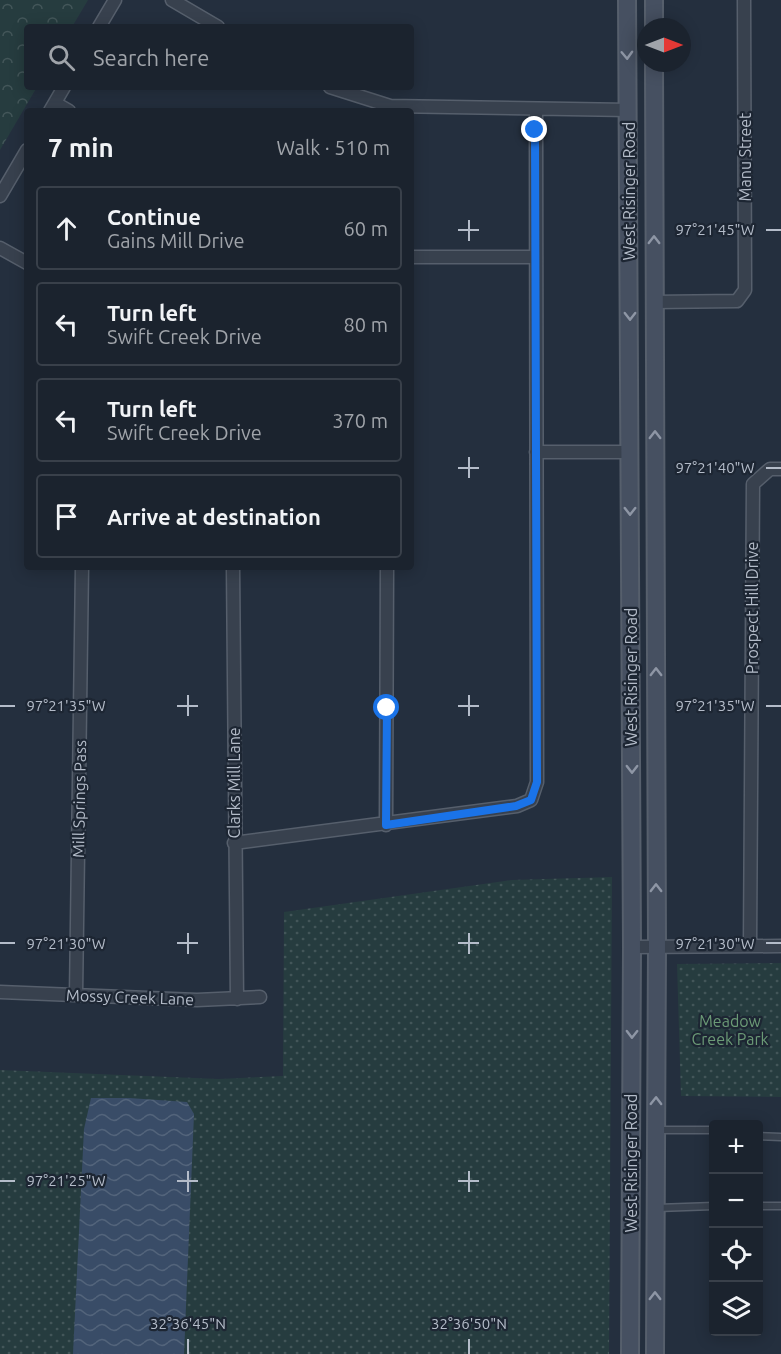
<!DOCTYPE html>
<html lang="en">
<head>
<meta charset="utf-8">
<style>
	:root { --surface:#1b232e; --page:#282f3a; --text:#f1f3f6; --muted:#a0a4aa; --line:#39404a }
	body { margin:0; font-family:Ubuntu,sans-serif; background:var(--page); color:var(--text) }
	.controls { position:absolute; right:18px; bottom:18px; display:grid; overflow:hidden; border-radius:6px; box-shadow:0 3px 15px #0003 }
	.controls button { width:54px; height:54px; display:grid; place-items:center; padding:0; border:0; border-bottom:2px solid var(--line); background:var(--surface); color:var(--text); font:30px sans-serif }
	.compass { position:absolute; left:637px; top:18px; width:54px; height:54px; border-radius:50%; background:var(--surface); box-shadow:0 3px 15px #0003; rotate:90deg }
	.stop { position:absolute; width:18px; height:18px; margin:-14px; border:4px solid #1a73e8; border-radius:50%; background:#fff }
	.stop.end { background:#1a73e8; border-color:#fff; box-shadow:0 2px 6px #0008 }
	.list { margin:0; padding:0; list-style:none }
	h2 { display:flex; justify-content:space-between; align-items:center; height:78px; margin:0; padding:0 24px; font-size:26px }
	h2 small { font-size:20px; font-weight:400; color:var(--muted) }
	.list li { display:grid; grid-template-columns:39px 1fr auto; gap:18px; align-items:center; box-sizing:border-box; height:84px; margin:0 12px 12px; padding:0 12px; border:2px solid var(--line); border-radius:6px }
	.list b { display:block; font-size:22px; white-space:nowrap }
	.list p { margin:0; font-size:20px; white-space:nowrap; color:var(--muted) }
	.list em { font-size:20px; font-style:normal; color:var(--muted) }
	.icon { flex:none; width:33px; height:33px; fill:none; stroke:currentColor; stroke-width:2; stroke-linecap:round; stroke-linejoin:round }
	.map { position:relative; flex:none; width:781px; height:1354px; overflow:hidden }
	.search { position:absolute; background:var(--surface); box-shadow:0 3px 15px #0003; left:24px; top:24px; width:390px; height:66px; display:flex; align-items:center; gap:15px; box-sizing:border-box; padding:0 21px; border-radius:6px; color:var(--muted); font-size:22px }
	.panel { position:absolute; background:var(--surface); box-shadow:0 3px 15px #0003; left:24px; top:108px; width:390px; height:462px; border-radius:6px }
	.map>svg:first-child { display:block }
	.green { fill:url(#green-dots) }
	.forest { fill:url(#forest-crowns) }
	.water { fill:url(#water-waves) }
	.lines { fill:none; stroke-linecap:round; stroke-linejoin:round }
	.service-casing { stroke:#565f6c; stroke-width:9 }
	.minor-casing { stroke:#565f6c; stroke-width:15 }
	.secondary-casing { stroke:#565f6c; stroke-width:20 }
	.service { stroke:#38414e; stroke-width:6 }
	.minor { stroke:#38414e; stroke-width:12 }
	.secondary { stroke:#465061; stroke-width:16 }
	.oneway { stroke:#8e96a5 }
	.route { stroke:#1a73e8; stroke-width:8 }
	.ticks { fill:none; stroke:#b4bcc9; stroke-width:2 }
	.labels { text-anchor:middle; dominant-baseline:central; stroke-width:4.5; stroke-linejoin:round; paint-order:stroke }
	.street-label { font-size:16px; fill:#b4bcc9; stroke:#1d2633 }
	.park-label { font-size:16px; fill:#6b9a76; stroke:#1d2633 }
	.ticks-label { font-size:15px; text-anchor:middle; fill:#b4bcc9; stroke:#1d2633; stroke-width:4.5; stroke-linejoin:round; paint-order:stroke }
</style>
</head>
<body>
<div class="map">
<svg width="781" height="1354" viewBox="0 0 781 1354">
	<defs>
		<pattern id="green-dots" width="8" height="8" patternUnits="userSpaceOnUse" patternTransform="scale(1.5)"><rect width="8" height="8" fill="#263c3f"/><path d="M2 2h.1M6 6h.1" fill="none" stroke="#435659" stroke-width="1.8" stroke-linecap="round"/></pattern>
		<pattern id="forest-crowns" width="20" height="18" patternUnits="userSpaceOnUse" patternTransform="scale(1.5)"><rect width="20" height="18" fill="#263c3f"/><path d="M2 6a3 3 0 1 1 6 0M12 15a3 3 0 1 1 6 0" fill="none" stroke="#435659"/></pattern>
		<pattern id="water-waves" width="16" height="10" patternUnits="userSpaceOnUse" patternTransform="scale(1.5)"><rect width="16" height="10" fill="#394c67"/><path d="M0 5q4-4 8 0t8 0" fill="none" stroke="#53647b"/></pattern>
	</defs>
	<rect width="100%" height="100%" fill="#242f3e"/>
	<!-- green -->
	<path class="green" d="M612 877 609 1354H0V1070L219 1079 283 1076 284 912 512 880Z
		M781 963V1097L681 1096 677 964Z"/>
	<!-- forest -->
	<path class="forest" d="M0 0H88L72 27H27V87H37L0 150Z"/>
	<!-- water -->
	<path class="water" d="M91 1098H129L187 1102 194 1114 184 1354H73L84 1129Z"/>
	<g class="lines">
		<defs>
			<path id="service" d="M659 1130H714
				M758 1136 781 1137
				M758 1206H781
				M657 1208 714 1206"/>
			<path id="minor" d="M172 0 218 27
				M99 27 115 0
				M330 87 390 106 629 110
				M55 103 69 111
				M50 111 64 87
				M0 196 27 150
				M0 248 27 263
				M411 257H534
				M654 302 737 301 745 290 744 0
				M536 452H630
				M233 567 237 999
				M386 825 387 567
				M234 843 517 806 531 800 537 782 536 109
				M750 946 753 484 770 469H781
				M632 947 781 946
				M0 992 197 1000 260 997
				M76 995 82 567"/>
			<path id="secondary" d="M627 0 632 947 630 1354
				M654 0V27
				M654 63 657 947 655 1354"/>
		</defs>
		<!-- service casing -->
		<use href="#service" class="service-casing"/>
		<!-- minor casing -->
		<use href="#minor" class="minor-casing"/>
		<!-- secondary casing -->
		<use href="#secondary" class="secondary-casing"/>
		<!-- service -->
		<use href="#service" class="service"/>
		<!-- minor -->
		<use href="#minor" class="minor"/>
		<!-- secondary -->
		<use href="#secondary" class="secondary"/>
	</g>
	<!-- one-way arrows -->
	<defs><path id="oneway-chevron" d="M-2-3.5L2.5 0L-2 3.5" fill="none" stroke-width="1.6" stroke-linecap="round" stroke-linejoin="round" transform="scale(1.5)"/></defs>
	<g class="oneway">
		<use href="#oneway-chevron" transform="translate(627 55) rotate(88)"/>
		<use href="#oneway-chevron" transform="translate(654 240) rotate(-90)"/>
		<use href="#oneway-chevron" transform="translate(630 316) rotate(90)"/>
		<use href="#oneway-chevron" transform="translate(655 435) rotate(-90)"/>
		<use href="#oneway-chevron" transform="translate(630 511) rotate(90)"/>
		<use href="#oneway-chevron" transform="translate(656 672) rotate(-90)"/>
		<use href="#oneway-chevron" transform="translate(632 769) rotate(90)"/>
		<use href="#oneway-chevron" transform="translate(656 888) rotate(-90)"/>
		<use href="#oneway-chevron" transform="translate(632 1034) rotate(91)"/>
		<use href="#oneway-chevron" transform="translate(656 1101) rotate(-89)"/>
		<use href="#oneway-chevron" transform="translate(655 1296) rotate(-90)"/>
	</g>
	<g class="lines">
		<!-- route -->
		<path class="route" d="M387 708 386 825 516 806 531 800 537 782 535 130"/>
	</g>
	<!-- ticks -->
	<path class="ticks" d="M469 220V241M458 230H479M766 230H781M469 457V478M458 468H479M766 468H781M188 695V716M469 695V716M0 706H15M177 706H198M458 706H479M766 706H781M188 933V954M469 933V954M0 943H15M177 943H198M458 943H479M766 943H781M188 1171V1192M469 1171V1192M0 1181H15M177 1181H198M458 1181H479M188 1339V1354M469 1339V1354"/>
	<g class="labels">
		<!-- street labels -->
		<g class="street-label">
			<text transform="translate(745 157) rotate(-90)">Manu Street</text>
			<text transform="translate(629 191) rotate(-90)">West Risinger Road</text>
			<text transform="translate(752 608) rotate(-90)">Prospect Hill Drive</text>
			<text transform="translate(631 677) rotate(-90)">West Risinger Road</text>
			<text transform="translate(234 783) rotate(-90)">Clarks Mill Lane</text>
			<text transform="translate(79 799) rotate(-89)">Mill Springs Pass</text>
			<text transform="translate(130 997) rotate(2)">Mossy Creek Lane</text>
			<text transform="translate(631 1163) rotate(-90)">West Risinger Road</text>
		</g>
		<!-- park labels -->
		<g class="park-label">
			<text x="730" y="1021">Meadow<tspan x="730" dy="18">Creek Park</tspan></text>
		</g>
	</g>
	<g class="ticks-label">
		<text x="715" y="235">97°21'45"W</text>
		<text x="715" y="473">97°21'40"W</text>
		<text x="715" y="711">97°21'35"W</text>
		<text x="66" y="711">97°21'35"W</text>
		<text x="715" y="949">97°21'30"W</text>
		<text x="66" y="949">97°21'30"W</text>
		<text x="66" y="1186">97°21'25"W</text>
		<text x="188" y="1329">32°36'45"N</text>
		<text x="469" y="1329">32°36'50"N</text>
	</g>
</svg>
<div class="controls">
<button>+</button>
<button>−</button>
<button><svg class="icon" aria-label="locate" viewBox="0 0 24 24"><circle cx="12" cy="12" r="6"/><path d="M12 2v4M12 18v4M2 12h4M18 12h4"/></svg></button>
<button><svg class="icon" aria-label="layers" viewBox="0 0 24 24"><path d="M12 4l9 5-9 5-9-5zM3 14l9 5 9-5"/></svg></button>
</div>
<svg class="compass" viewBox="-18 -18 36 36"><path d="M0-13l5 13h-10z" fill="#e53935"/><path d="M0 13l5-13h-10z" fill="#a0a4aa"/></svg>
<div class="stop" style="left:387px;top:708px"></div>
<div class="stop end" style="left:535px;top:130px"></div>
<div class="search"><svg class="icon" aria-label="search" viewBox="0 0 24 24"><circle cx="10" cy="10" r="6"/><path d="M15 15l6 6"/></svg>Search here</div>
<section class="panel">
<h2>7 min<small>Walk · 510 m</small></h2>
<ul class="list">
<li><svg class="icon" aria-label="ahead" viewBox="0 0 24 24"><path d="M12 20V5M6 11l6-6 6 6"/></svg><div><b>Continue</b><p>Gains Mill Drive</p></div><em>60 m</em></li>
<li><svg class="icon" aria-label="left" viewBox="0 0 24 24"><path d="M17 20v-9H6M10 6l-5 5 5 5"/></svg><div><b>Turn left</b><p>Swift Creek Drive</p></div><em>80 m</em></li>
<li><svg class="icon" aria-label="left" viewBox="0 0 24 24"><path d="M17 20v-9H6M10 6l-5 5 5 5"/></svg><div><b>Turn left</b><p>Swift Creek Drive</p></div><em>370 m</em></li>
<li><svg class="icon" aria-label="arrive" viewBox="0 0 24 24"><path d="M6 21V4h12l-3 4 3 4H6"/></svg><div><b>Arrive at destination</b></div></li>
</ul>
</section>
</div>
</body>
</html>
